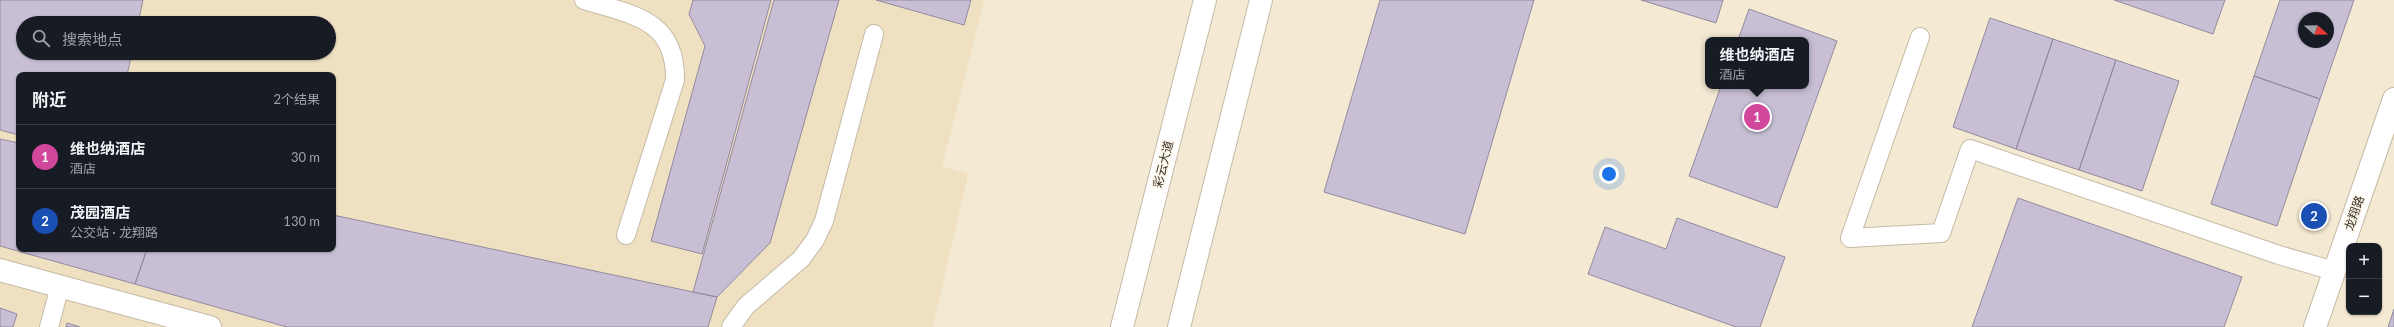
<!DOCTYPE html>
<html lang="zh">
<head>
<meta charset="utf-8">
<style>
	:root { --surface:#171b24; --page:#242831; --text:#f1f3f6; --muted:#9ea1a6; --line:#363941; --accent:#657019 }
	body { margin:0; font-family:Lato,"Noto Sans SC",sans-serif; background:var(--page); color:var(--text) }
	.controls { position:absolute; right:12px; bottom:12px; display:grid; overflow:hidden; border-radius:8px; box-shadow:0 1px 3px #0004 }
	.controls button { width:36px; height:36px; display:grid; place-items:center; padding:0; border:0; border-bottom:1px solid var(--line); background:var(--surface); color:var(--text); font:20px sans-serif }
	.compass { position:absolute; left:2298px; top:12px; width:36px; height:36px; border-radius:50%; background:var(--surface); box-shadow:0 1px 3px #0004; rotate:110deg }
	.you { position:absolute; left:1609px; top:174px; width:14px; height:14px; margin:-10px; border:3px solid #fff; border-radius:50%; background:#1a73e8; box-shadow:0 0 0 6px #1a73e833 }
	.badge { display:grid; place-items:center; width:26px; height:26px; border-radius:50%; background:var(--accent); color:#fff; font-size:13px; font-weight:700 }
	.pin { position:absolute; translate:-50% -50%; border:2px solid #fff; box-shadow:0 1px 4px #0006 }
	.popup { position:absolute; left:1705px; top:37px; width:104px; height:52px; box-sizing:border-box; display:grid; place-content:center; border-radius:8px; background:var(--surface); filter:drop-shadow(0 1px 3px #0005); font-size:13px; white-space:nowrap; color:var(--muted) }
	.popup b { font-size:15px; color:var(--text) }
	.popup::after { content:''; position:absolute; left:50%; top:100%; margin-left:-8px; border:8px solid transparent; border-top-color:var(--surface) }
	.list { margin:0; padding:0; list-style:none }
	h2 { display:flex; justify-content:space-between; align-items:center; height:52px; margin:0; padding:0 16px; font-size:17px }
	h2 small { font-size:13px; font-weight:400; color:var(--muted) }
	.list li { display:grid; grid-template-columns:26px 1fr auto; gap:12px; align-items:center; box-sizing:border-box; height:64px; padding:0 16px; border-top:1px solid var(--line) }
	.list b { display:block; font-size:15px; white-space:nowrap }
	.list p { margin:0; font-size:13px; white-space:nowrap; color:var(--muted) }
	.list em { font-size:13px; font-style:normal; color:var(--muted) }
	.icon { flex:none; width:22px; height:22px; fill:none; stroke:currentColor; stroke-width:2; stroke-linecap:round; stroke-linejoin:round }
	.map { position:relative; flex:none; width:2394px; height:327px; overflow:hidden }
	.search { position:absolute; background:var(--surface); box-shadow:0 1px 3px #0004; left:16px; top:16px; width:320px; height:44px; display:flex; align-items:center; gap:10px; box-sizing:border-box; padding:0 14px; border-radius:22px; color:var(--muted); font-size:15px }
	.panel { position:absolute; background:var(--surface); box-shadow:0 1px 3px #0004; left:16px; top:72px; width:320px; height:180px; border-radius:8px }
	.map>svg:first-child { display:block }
	.built { fill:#efe0c2; fill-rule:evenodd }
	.building { fill:#c8bfd5; stroke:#928a9f; fill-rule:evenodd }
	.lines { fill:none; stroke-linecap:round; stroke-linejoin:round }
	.service-casing { stroke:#c5baa5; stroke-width:20 }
	.minor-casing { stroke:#c5baa5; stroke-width:24 }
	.secondary-casing { stroke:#c5baa5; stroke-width:24 }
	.service { stroke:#fff; stroke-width:18 }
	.minor { stroke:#fff; stroke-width:22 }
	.secondary { stroke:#fff; stroke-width:22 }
	.labels { text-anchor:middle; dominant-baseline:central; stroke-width:3; stroke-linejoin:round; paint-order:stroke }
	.street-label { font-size:12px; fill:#37322a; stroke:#fdf7e9 }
</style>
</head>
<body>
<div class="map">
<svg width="2394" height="327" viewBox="0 0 2394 327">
	<rect width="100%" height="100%" fill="#f4e9d2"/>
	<!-- built -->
	<path class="built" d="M0 0H984L942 166 968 174 933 327H0ZM23 23H329V53H23ZM19 75H333V249H19Z"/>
	<!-- building -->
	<path class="building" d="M0 0H143L138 23H23V53H132L127 75H19V135L0 130Z
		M693 0H771L702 254 651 241 705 46 689 14Z
		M774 0H839L770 243 717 297 693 292Z
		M876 0H971L964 25Z
		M1380 0H1534L1465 234 1324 192Z
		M1641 0H1723L1716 23Z
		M2114 0H2225L2213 34Z
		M2280 0H2354L2320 99 2254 76ZM2304 18H2328V42H2304Z
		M1749 9 1837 41 1777 208 1689 176 1721 86H1806V40H1738Z
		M1990 18 2053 39 2016 149 1953 127Z
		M2053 39 2116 60 2079 170 2016 149Z
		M2116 60 2179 81 2142 191 2079 170Z
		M2254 76 2320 99 2277 226 2211 204Z
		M0 139 19 143V249H147L135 284 0 246Z
		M2018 198 2242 277 2224 327H1972Z
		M333 215 693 292 717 297 708 327H287L135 284 147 249H333Z
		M1677 218 1785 257 1760 327H1736L1588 274 1605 227 1666 249Z
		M0 308 17 314 13 327H0Z
		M2394 309V327H2388Z
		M67 323 80 327H66Z"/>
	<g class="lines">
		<defs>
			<path id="service" d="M584 0C631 15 676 18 675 80L626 235
				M1920 37 1850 238 1941 233 1970 149 2279 255 2334 271
				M49 327 60 286
				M731 327 746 306 801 259 815 240 824 221 874 34"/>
			<path id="minor" d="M0 270 210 327"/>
			<path id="secondary" d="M1122 327 1205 0
				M1179 327 1261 0
				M2315 327 2394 99"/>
		</defs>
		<!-- service casing -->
		<use href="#service" class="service-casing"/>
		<!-- minor casing -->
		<use href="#minor" class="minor-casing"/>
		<!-- secondary casing -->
		<use href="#secondary" class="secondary-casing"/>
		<!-- service -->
		<use href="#service" class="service"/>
		<!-- minor -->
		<use href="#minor" class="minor"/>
		<!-- secondary -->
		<use href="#secondary" class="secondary"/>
	</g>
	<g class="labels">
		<!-- street labels -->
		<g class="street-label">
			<text transform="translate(1163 164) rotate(-76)">彩云大道</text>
			<text transform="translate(2354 213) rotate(-71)">龙翔路</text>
		</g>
	</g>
</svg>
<div class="controls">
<button>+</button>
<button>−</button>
</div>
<svg class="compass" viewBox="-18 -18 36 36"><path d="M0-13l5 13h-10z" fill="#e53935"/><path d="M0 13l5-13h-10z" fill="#9ea1a6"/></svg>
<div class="you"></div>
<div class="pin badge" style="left:1757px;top:117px;background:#d1479c">1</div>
<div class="popup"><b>维也纳酒店</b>酒店</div>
<div class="pin badge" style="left:2314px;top:216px;background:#1a4fb4">2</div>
<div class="search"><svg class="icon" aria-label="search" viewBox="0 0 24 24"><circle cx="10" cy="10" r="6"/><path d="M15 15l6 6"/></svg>搜索地点</div>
<section class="panel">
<h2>附近<small>2个结果</small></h2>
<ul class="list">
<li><span class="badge" style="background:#d1479c">1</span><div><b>维也纳酒店</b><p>酒店</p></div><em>30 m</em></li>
<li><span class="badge" style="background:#1a4fb4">2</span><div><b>茂园酒店</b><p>公交站 · 龙翔路</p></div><em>130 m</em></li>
</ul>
</section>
</div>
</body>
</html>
